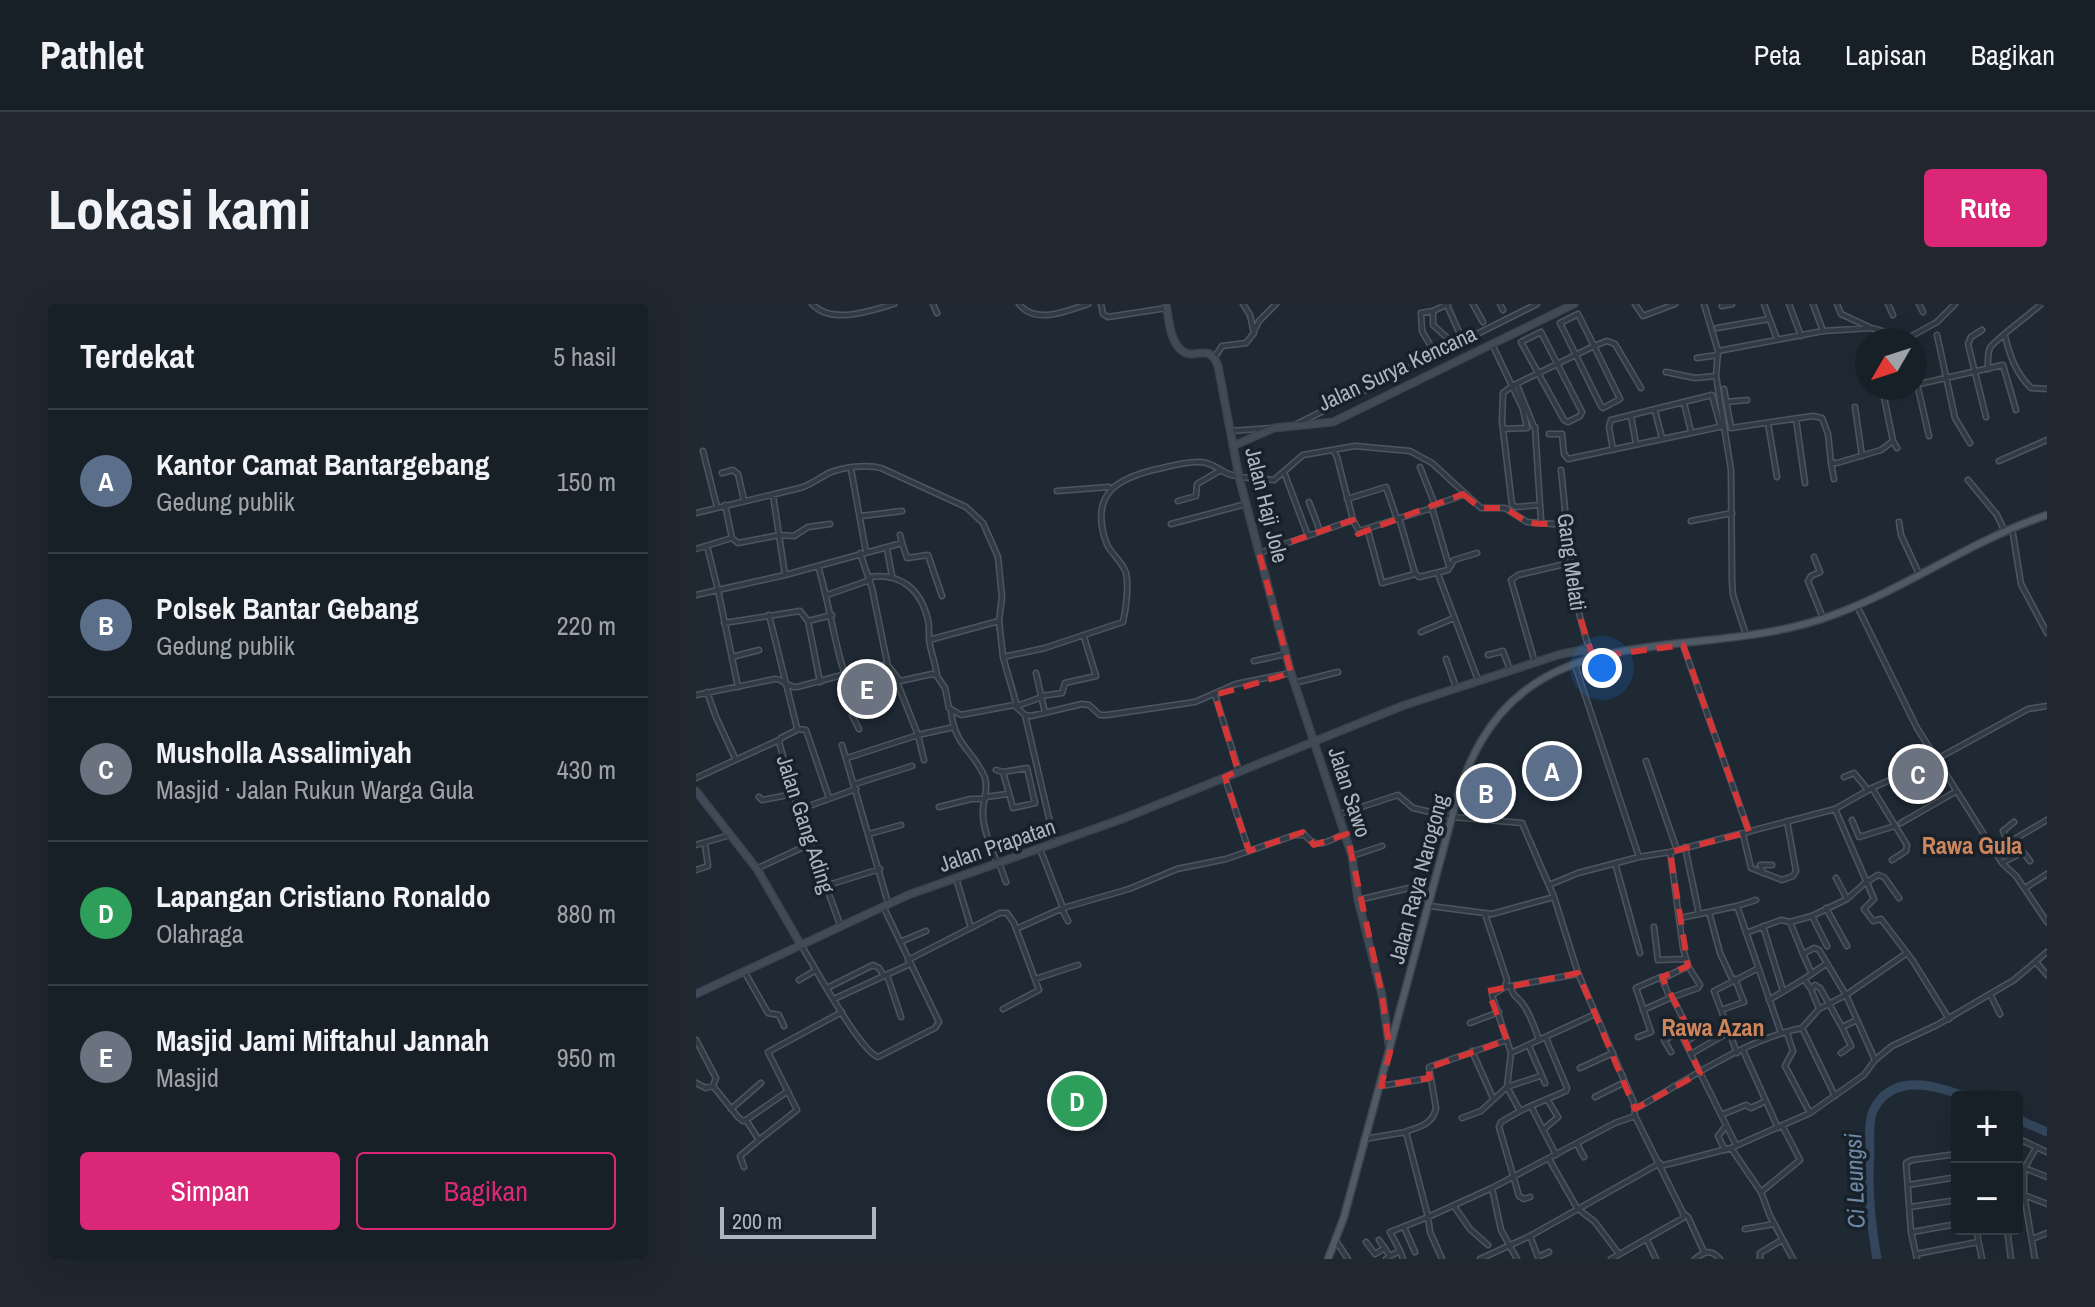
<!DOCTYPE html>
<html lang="id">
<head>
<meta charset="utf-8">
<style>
	:root { --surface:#171f27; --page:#20272f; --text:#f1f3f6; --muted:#9ea2a7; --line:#363d44; --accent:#db2777 }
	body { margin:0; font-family:"Archivo Narrow",sans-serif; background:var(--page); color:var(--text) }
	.controls { position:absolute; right:24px; bottom:24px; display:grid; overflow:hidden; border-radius:8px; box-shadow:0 8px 32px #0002 }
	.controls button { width:72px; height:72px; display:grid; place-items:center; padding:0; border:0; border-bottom:2px solid var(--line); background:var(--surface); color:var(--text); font:40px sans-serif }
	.compass { position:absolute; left:1159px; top:24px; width:72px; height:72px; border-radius:50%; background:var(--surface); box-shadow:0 8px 32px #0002; rotate:231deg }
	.scale { position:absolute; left:24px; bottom:20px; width:156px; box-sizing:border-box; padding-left:8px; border:4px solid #acb6c2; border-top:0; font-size:22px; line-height:28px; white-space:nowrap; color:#acb6c2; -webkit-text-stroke:6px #182029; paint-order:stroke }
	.you { position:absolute; left:906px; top:364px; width:28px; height:28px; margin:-20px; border:6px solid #fff; border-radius:50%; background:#1a73e8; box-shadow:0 0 0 12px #1a73e833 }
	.badge { display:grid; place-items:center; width:52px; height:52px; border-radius:50%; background:var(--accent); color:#fff; font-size:26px; font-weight:700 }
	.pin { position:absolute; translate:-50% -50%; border:4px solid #fff; box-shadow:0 2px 8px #0006 }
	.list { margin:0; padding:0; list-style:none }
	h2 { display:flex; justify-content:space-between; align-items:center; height:104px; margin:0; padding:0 32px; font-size:34px }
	h2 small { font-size:26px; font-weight:400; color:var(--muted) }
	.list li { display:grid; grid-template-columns:52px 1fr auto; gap:24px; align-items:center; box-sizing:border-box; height:144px; padding:0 32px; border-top:2px solid var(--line) }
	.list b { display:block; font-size:30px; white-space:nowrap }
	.list p { margin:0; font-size:26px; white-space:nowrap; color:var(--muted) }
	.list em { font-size:26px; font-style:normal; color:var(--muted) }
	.actions { display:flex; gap:16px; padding:24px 32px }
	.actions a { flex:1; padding:18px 0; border:2px solid var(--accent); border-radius:8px; text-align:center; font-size:28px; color:var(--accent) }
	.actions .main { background:var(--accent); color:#fff }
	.map { position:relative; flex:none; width:1351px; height:955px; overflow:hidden; border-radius:8px }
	header { display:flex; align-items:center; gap:48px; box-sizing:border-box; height:112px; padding:0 40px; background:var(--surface); border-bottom:2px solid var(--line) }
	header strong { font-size:38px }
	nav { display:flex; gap:44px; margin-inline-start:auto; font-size:28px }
	.intro { display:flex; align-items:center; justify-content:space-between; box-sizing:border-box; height:192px; padding:0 48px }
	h1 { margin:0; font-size:56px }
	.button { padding:20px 36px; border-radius:8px; background:var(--accent); color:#fff; font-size:28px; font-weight:700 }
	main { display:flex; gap:48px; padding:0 48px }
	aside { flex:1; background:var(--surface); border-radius:8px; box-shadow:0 8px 32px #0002 }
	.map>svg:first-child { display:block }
	.green { fill:#223636 }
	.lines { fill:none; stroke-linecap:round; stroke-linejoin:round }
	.river { stroke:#33465b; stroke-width:9 }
	.street-casing { stroke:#4d5660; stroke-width:7 }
	.secondary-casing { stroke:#3c444e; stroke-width:9 }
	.primary-casing { stroke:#3c444e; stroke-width:9 }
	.street { stroke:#323b45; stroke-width:4 }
	.secondary { stroke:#414b57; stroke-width:6 }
	.primary { stroke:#505a65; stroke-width:6 }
	.marked { fill:none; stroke:#d23637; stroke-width:6; stroke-dasharray:16 10; stroke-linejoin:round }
	.labels { text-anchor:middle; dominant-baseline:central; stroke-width:7; stroke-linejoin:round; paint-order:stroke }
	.street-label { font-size:22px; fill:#acb6c2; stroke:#182029 }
	.neighbourhood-label { font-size:24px; font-weight:bold; fill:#cd855c; stroke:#182029 }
	.water-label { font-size:24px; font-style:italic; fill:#6e89a5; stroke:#182029 }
</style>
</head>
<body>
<header>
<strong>Pathlet</strong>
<nav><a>Peta</a><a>Lapisan</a><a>Bagikan</a></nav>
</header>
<div class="intro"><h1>Lokasi kami</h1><a class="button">Rute</a></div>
<main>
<aside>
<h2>Terdekat<small>5 hasil</small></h2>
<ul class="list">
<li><span class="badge" style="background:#5c6f8a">A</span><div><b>Kantor Camat Bantargebang</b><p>Gedung publik</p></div><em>150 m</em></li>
<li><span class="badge" style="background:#5c6f8a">B</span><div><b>Polsek Bantar Gebang</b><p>Gedung publik</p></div><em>220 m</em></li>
<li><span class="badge" style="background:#6b7280">C</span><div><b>Musholla Assalimiyah</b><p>Masjid · Jalan Rukun Warga Gula</p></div><em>430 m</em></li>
<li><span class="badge" style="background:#2e9e5b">D</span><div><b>Lapangan Cristiano Ronaldo</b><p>Olahraga</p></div><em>880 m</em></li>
<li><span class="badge" style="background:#6b7280">E</span><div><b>Masjid Jami Miftahul Jannah</b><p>Masjid</p></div><em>950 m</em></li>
</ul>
<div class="actions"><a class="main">Simpan</a><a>Bagikan</a></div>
</aside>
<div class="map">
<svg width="1351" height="955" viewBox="0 0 1351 955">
	<rect width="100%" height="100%" fill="#1f2934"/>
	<!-- green -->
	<path class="green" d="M375 764 411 807 388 829 350 787Z"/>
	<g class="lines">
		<!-- river -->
		<path class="river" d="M1321 815 1351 828
			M1181 955C1175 921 1171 886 1174 850 1174 838 1172 818 1177 807 1195 769 1238 780 1269 793"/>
		<defs>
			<path id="street" d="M116 0C136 21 174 7 198 0
				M237 0 241 9
				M323 0C339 21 371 7 392 0
				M405 0 407 10 412 13 471 4
				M777 0 787 18
				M804 0 807 6
				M939 0 947 12 979 0
				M1008 0 1022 47 1020 72 1035 166 1036 277 1037 291 1050 331
				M1068 0 1081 35
				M1093 0 1105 32
				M1117 0 1127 27
				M1141 0 1145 10 1173 23
				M1192 0 1197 11
				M1223 0 1227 8
				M751 1 763 28
				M1026 2 1036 0
				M737 7V21L759 41
				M1021 24 1073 15
				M559 25 563 17 580 0
				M1286 26 1275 33 1272 40 1290 113
				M845 28 886 108 884 112 872 118 868 116 825 38Z
				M1241 31 1259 114 1274 139
				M1309 32C1314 52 1319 68 1335 84L1351 85
				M796 40 827 105 831 124
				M1022 47 1127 27 1175 24 1212 34 1241 18 1259 0
				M740 51 726 27 725 9 737 7 752 0
				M519 53 526 42 550 39 558 29 554 11 547 0
				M1001 54 1022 51
				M1292 65C1292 58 1291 51 1294 44 1297 37 1336 9 1345 0
				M970 68 999 74 1020 72
				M1219 71 1233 132
				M821 81 838 123
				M1219 81 1307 61 1320 106
				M1028 85 1035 124 1117 112 1126 114 1132 130 1135 159H1141L1185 146 1197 137 1188 93 1193 87 1204 84
				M1030 98 1051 96
				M988 99 995 128
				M1159 103 1166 152
				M959 107 966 134
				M935 112 940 140
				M1100 115 1109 179
				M1072 119 1081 173
				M601 120 841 0
				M839 123 844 201 820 203 816 201 806 117 807 89 816 82 898 42 882 10 864 19 905 102 907 104 924 95 898 42 911 37 919 40 945 84
				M807 125 831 124
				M534 127 576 124
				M853 130H866L868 150 872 155 1028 122
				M1197 137 1201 144
				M917 146 913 123 915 116 1016 91 1024 121
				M7 147 21 203
				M638 148 641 153 657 216 663 227 736 204
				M1303 157 1351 136
				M1135 159 1138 175
				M724 163 739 201 736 204 753 262
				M155 165 170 248
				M865 166C872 227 873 286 893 344L892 348
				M588 168 612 232
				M26 169 37 166 42 170 48 196
				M543 173 578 176 607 151 659 142 714 147 736 159 785 204H809L831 218 870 221
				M1272 176 1301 211 1309 228
				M361 187 413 183
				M77 191 89 271 206 239 204 231
				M651 195 690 183 701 215
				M482 197 500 192 501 180 525 166
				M613 198 624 227
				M29 201 36 234 42 239 84 231 98 232 112 223 134 220
				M739 201 767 191
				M844 201 845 216
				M0 209 104 184C115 181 123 174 133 169 147 163 171 160 185 164L270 203 287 219 302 253 306 293 303 317 307 353 321 402 346 393
				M165 212 206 207
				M703 214 719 269 723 273 752 266 758 256 781 249
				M995 217 1036 209
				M1203 218 1205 231 1223 270
				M475 220 550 200
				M1316 224 1325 280 1351 329
				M672 227 686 279 719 270
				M206 239 211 254 232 251 246 292
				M11 242 22 286 89 271
				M0 245 36 234
				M191 245 196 272
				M164 249 176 284 192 363
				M563 249 657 216
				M1118 253 1124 268 1115 272 1112 277 1127 314
				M122 262C136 308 140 359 161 401L156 411 163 425
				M742 270 782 376
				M173 273C205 268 225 286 232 316 234 324 232 333 234 341 236 352 240 361 241 372
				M0 291 22 286 42 383
				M131 291 174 276
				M1161 302 1221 424 1306 559 1320 572 1351 618
				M73 311 101 424 99 427 85 434 83 438 102 506 145 623
				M112 317 136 311
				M28 319 104 307 112 317 124 378
				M725 328 758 314
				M233 336 303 317
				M987 341 1053 528
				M792 351 807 347 814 366
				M36 353 63 346
				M307 353 349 344 427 318C430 305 433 282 430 269 426 256 414 250 410 238 393 188 423 173 466 164 478 161 490 158 502 158 519 157 526 172 542 172
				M750 355 760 383
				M558 357 590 350
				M839 359 815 276 822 271 869 260
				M879 361 943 553
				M340 369 349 409
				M598 379 642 368
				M11 388 20 413 39 454
				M0 391 79 375C88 375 91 384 101 383L184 361 193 363 204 377 236 370 241 372 249 384 253 404 265 411 318 401 329 411 335 412 386 400 393 401 404 411H411L499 398 540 380 594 369
				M519 391 543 467
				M345 392 366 389 369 379 400 372 388 333
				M255 407C259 444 278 446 289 474 293 487 286 497 287 511 287 526 296 545 301 559
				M329 411 359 540
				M101 425 110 426 133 494
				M146 441 192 599
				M151 454 222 431 201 378
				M228 456 222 431 258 423
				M950 457 981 546
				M300 466 307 468 317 504 339 499 331 464 307 468
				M1148 473 1158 469 1172 486
				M0 474 83 436
				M529 474 553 547
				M159 480 216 462
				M1176 484 1211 541 1210 547 1196 556
				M63 493 66 496 97 490
				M290 493 311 490
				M243 503 275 495H289
				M1139 505 1178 595 1168 605 1177 617 1185 615 1217 657 1253 715
				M102 506 160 485
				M644 510 702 491 717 504 756 513 826 519 858 593 882 669 938 799 939 812
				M1156 516 1163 533 1199 522
				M1205 519 1259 488
				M173 530 205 521
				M1047 530 1055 564 1086 576 1097 572 1100 567 1091 517
				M1312 538 1307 527 1318 518
				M0 541 34 531
				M989 543 1003 610
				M344 545 367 604
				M1298 547 1351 516
				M974 548 987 644 992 662 1004 681 1002 684 974 694 966 675 992 662
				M656 552 686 542
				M303 559 310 578
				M919 559 944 649
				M1306 559 1327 548 1334 557
				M62 564 114 540
				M0 566 12 562 9 540
				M1067 569 1064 561H1076
				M260 574 275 624
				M1140 574 1151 595
				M853 581 882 569 943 553 974 548 1139 505 1176 484 1239 456 1332 405 1351 402
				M129 582 184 565
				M1329 584 1351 570
				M662 596 713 584 734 598
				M1060 596 1041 602 1085 729
				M734 602 796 610 858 593
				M1130 604 1151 642
				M366 605 372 617
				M1013 608 1041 602
				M789 610 811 676 809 683 796 691 815 749 811 783 824 807 835 802 860 851
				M1116 612 1131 642
				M984 614 1013 608 1024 649 1037 677
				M1094 618 1107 650 1118 644 1123 646 1150 691 1179 756
				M1067 622 1087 687
				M958 623 962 656 989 655
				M320 625 367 604 433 585 481 565 530 555 599 531H609C621 547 632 537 648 530
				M1050 629 1085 616 1094 618 1116 612 1151 595 1169 579 1182 571 1188 573 1203 594
				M204 638 230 627
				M105 641C119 663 163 746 182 753L239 724 243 718 188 604
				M1107 650 1116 670
				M212 656 304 609H311L318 619 343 686 307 705
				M1340 658 1351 671
				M48 667 72 709 83 711 88 722
				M191 671 205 713
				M339 675 382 661
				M1108 675 1130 660
				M103 676 120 666
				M809 683 882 670
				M815 683C817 692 820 692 826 699 834 709 839 724 843 736
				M131 684 177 661 183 664 188 672
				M1294 690 1304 710
				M138 695 214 660
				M1073 696 1108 675 1115 685 1119 681 1124 684 1146 723 1161 716
				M1123 705 1150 691 1211 649
				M947 706 974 694
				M1025 706 1048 698 1039 675
				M774 719 803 708
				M1106 724 1123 705 1115 685
				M984 728 1040 841
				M1091 729 1097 747 1089 762 1114 809
				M942 733 955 728 940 684 965 673
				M0 736 20 774 17 782
				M989 738 999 732 995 724H992
				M833 742 849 779
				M1047 746 1082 824
				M776 747 797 794
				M975 748 968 736 992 724 976 693
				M815 749 899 710
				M1041 749 1018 687 1061 665
				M1145 749 1155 742 1146 723
				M995 750 1033 728
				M884 764 917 749
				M0 779 10 784 17 782 42 813 47 817 50 816 63 836 44 852 48 863
				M685 782 734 774
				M899 793 929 778
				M835 802 870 787 871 784 850 734
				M35 805 65 779
				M939 805C990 777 1050 735 1106 724L1139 792
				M824 807 805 818 803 823 823 892 828 895 834 893
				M1025 811 1050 801 1055 804 1070 797
				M766 814 785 807 811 783 844 772
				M50 816 92 787
				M848 825 862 813 851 795
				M711 827C724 823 737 820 740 804L733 763 811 736
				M1321 834 1351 848
				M668 835 710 828 732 913 796 884 919 819 939 812 987 909V914L915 955
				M63 836 101 806 72 748 146 708
				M881 840 888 853
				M1035 844 1065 888 1074 912 1097 955
				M1029 846 1022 832 1030 822
				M853 855 881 904 899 918 923 950
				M1321 861 1351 873
				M965 862 1035 844 1114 809 1168 771 1179 756 1196 742 1241 721 1318 676 1351 648
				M1212 881 1261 873
				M796 884 805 926 821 955
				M1065 888 1104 856 1087 823
				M1328 891 1351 900
				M758 902 774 925 792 941
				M1214 903 1261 896
				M987 909 992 913 1008 948
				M708 923 719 948
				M1049 925 1078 920
				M1280 925 1286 955
				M1311 925 1315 955
				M1216 928 1261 920
				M834 932 842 953 853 948
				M1336 935 1351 929
				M683 936 694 952 690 955
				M951 936 960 955
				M640 937 652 955
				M670 938 679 950 689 944
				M704 947 694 928 732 913 734 928 746 955
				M1220 950 1282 938
				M694 952 704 947 707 955
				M784 955 834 932 964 859
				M999 955C1009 947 1015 945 1024 955
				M1064 955V949L1086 936
				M1221 955 1215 928 1210 859 1216 856 1261 850
				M1339 955 1328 891V865L1340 844"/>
			<path id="secondary" d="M470 0C473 14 473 34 484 45 497 59 513 36 522 62L543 173 595 369 656 552 662 596 686 691 693 741
				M537 142 578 124 637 118 878 0
				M0 487 61 565 105 641
				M0 690 212 591 426 515 706 402 865 350 887 346 898 353"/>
			<path id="primary" d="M632 955 648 913 763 487C825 299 996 364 1137 311 1211 284 1276 236 1351 211"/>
		</defs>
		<!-- street casing -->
		<use href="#street" class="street-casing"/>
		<!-- secondary casing -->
		<use href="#secondary" class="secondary-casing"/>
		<!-- primary casing -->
		<use href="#primary" class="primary-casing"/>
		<!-- street -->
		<use href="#street" class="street"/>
		<!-- secondary -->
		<use href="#secondary" class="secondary"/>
		<!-- primary -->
		<use href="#primary" class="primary"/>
	</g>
	<!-- marked area -->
	<path class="marked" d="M767 190 784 204H809L832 219 870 221 881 304 897 353 987 341 1053 528 974 548 992 662 966 673 992 724 985 728 1004 769 939 805 882 669 792 687 811 736 732 764 734 774 685 782 694 748 686 691 651 530 618 541 607 528 553 547 529 473 542 467 519 391 595 369 563 249 657 216 662 230Z"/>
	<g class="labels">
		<!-- street labels -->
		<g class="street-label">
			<text transform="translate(701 64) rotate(-25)">Jalan Surya Kencana</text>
			<text transform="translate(571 201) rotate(76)">Jalan Haji Jole</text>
			<text transform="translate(876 258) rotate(82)">Gang Melati</text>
			<text transform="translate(654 488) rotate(72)">Jalan Sawo</text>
			<text transform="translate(110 520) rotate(72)">Jalan Gang Ading</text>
			<text transform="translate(301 541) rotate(-19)">Jalan Prapatan</text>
			<text transform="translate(722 575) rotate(-75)">Jalan Raya Narogong</text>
		</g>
		<!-- neighbourhood labels -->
		<g class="neighbourhood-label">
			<text x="1276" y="541">Rawa Gula</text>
			<text x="1017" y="723">Rawa Azan</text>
		</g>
		<!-- water labels -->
		<g class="water-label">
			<text transform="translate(1158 877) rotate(-92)">Ci Leungsi</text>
		</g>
	</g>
</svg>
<div class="controls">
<button>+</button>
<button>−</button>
</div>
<svg class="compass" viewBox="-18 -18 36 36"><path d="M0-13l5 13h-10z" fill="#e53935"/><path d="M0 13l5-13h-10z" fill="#9ea2a7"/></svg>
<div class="scale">200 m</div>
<div class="you"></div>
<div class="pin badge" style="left:856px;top:467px;background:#5c6f8a">A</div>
<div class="pin badge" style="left:790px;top:489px;background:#5c6f8a">B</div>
<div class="pin badge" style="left:1222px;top:470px;background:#6b7280">C</div>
<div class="pin badge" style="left:381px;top:797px;background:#2e9e5b">D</div>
<div class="pin badge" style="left:171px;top:385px;background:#6b7280">E</div>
</div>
</main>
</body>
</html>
